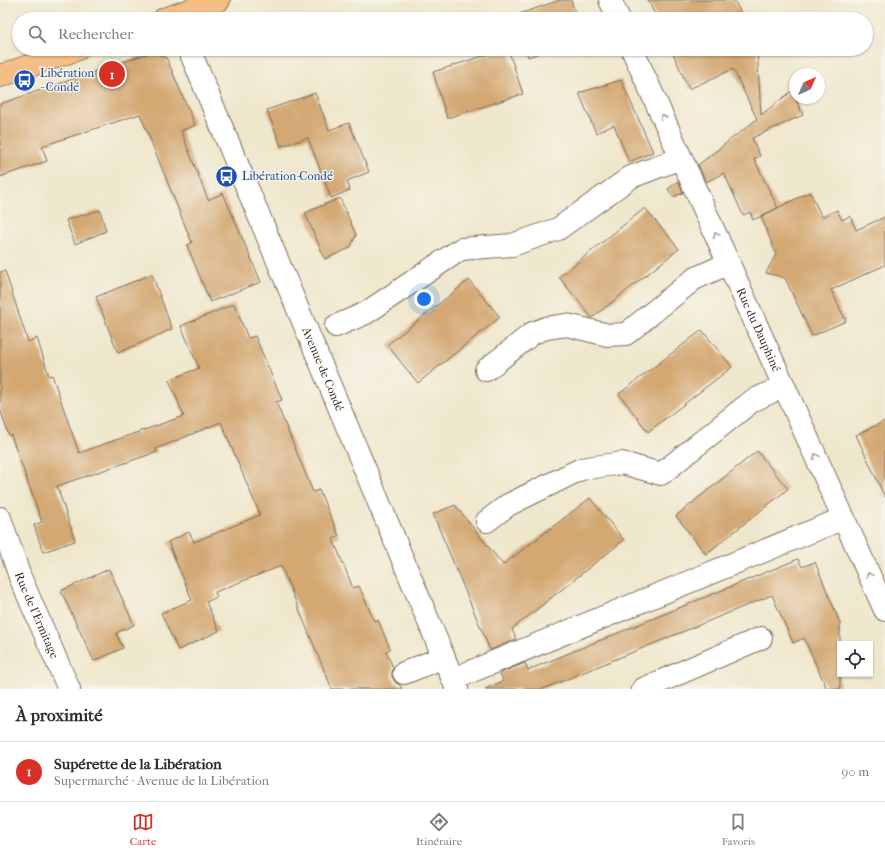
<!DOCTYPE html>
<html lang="fr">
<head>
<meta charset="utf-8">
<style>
	:root { --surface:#fff; --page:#f7f7f7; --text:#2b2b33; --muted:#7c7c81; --line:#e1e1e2; --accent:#d93025 }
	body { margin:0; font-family:"IM FELL French Canon",serif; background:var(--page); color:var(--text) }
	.controls { position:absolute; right:12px; bottom:12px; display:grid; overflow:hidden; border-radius:0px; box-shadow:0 1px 3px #0004 }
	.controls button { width:36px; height:36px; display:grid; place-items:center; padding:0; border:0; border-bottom:1px solid var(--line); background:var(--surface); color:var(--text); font:20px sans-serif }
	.compass { position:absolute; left:789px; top:68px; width:36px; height:36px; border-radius:50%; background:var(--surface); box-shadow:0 1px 3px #0004; rotate:45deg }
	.you { position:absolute; left:424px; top:299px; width:14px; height:14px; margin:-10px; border:3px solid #fff; border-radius:50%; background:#1a73e8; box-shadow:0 0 0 6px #1a73e833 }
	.badge { display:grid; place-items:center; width:26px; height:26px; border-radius:50%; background:var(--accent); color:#fff; font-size:13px; font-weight:700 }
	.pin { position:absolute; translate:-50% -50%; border:2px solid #fff; box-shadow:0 1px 4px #0006 }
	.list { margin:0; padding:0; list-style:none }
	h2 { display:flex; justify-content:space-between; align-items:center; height:52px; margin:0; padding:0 16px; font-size:17px }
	h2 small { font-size:13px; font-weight:400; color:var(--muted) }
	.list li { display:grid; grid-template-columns:26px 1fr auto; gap:12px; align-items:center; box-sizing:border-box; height:60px; padding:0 16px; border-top:1px solid var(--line) }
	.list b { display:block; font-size:15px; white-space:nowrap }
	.list p { margin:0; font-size:13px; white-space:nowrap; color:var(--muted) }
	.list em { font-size:13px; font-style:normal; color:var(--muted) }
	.icon { flex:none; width:22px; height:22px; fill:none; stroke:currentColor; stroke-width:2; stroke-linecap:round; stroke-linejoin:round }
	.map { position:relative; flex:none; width:885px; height:689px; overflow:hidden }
	.search { position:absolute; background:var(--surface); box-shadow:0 1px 3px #0004; left:12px; right:12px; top:12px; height:44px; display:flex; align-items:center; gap:10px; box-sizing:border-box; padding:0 14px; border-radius:22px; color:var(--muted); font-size:15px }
	.sheet { height:112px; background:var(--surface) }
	nav { display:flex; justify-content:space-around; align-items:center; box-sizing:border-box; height:56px; border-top:1px solid var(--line); background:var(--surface); font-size:11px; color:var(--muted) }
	nav a { display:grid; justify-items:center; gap:2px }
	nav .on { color:var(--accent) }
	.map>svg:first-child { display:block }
	.building { fill:#d3a873 }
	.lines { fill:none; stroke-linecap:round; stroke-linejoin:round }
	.minor-casing { stroke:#7a6c5b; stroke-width:24 }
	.major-casing { stroke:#7a6c5b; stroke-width:24 }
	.minor { stroke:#fff; stroke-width:22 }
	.major { stroke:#f6be87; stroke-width:22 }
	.oneway { stroke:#a79f9a }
	.labels { text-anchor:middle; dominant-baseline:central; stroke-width:3; stroke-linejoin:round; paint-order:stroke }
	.transit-label { font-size:12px; fill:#164399; stroke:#f7f3e8; text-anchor:start }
	.street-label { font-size:12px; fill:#3b2a1e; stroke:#f7f3e8 }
</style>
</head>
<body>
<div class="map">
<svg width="885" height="689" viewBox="0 0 885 689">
	<rect width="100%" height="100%" fill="#f7f3e8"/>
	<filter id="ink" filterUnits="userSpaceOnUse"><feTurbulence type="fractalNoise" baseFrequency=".025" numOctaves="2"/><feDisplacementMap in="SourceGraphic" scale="8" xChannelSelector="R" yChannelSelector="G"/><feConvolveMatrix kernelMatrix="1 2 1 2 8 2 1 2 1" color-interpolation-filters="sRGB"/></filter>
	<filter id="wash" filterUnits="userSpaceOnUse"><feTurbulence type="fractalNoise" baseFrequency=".012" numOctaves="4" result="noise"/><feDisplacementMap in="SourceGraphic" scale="16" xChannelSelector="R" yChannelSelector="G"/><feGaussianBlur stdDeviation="0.9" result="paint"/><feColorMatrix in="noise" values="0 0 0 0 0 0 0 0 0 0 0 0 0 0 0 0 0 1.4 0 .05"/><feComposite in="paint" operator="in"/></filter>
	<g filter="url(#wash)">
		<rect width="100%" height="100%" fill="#efe7cc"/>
		<g id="blocks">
			<!-- building -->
			<path class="building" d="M560 0H571L577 19H515L514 16Z
				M648 0H734L744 19H657Z
				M505 49H508L523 94 447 118 433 72Z
				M526 49H551L528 57Z
				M671 49H757L761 115 792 91 803 115 752 138 760 156 754 159 778 208 753 220 750 212 743 215 724 173 706 182 698 165 757 119 733 69 689 89Z
				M152 52 166 57 195 125 181 131 208 200 223 193 261 282 210 302 187 245 192 243 140 114 42 146 47 161 0 177V104Z
				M621 80 653 152 629 162 614 125 596 133 579 93Z
				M315 93 329 130 349 123 369 172 347 181 350 190 331 198 308 138 281 146 267 110Z
				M678 181 683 193 673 197 668 189Z
				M810 192 822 217 837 210 842 220 850 216 856 230 885 217V265L831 290 846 321 812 336 785 278 766 273 776 254 761 216Z
				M340 198 356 235 350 248 325 259 305 213Z
				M645 208 679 249 592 318 559 277Z
				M100 210 106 231 75 244 66 220Z
				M5 271 28 342 37 338 49 376 52 375 79 453 184 416 169 380 199 368 181 326 234 304 248 338 255 336 282 400 276 402 313 492 319 490 339 536 333 539 353 588 359 586 374 621 378 620 390 649 386 651 393 668 392 672V677L396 683 400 685 402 689H332L281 566 215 592 217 597 206 602 219 631 178 650 161 613 192 600 168 542 189 532 194 542 260 515 221 422 156 449 157 452 57 486 75 541 43 552 34 525 42 522 11 435 9 436 0 409V272Z
				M152 274 172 329 118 353 96 297Z
				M469 280 500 317 418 383 387 345Z
				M702 330 732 367 648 432 619 394Z
				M885 421V497L856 435Z
				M757 451 788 489 706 554 676 516Z
				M590 498 624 540 512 629 516 639 490 650 433 514 455 505 503 565Z
				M798 559 802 567 815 562 840 623V689H827L804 638 793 643 772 595 543 689H485L503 681 500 673 525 663 528 670Z
				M109 569 134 625 116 633 123 648 94 661 61 591Z"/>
		</g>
	</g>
	<g filter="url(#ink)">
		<use href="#blocks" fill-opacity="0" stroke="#7a6c5b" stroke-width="1"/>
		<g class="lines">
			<defs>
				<g id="minor">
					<path d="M610 0 619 19"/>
					<path id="s1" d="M189 49 457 689"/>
					<path id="s2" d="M632 49 885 610"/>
					<path d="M336 326 366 313 461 249 512 245 558 229 631 177 681 158"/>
					<path d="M486 370 533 333 546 328 567 325 608 335 626 334 694 279 729 263"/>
					<path id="s3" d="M0 518 20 577 69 689"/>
					<path d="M487 521 508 505 581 469 622 463 661 474 752 401 784 386"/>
					<path d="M404 673 444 657"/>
					<path d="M453 679 844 518"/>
					<path d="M643 689 761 638"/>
				</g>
				<path id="major" d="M164 19 219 0
					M0 76 78 49"/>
			</defs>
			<!-- minor casing -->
			<use href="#minor" class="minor-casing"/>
			<!-- major casing -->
			<use href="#major" class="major-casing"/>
			<!-- minor -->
			<use href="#minor" class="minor"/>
			<!-- major -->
			<use href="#major" class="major"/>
		</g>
		<!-- one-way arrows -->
		<defs><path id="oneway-chevron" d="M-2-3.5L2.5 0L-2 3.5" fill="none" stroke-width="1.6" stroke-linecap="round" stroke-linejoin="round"/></defs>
		<g class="oneway">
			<use href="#oneway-chevron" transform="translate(663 117) rotate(-114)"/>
			<use href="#oneway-chevron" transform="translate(716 235) rotate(-114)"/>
			<use href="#oneway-chevron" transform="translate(816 456) rotate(-114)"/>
			<use href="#oneway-chevron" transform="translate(869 575) rotate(-114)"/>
		</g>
	</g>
	<!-- icons -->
	<defs>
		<symbol id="bus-disc" viewBox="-11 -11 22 22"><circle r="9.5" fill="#1a4fb4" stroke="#f7f3e8"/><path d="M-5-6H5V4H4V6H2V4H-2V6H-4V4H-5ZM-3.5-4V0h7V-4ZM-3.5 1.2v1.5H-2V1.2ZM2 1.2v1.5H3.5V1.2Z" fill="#fff"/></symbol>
	</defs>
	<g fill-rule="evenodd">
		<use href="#bus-disc" x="12" y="68" width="25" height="25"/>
		<use href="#bus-disc" x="214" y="164" width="25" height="25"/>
	</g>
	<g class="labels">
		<!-- transit labels -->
		<g class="transit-label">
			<text x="40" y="73">Libération<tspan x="40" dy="14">- Condé</tspan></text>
			<text x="242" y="176">Libération-Condé</text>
		</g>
		<!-- street labels -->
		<g class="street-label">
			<text stroke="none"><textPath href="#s2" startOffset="308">Rue du Dauphiné</textPath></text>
			<text stroke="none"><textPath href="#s1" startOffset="347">Avenue de Condé</textPath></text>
			<text stroke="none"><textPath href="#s3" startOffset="104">Rue de l'Ermitage</textPath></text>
		</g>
	</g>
</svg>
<div class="controls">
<button><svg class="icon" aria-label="locate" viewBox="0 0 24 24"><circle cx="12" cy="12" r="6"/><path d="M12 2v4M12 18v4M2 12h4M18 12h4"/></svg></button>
</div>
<svg class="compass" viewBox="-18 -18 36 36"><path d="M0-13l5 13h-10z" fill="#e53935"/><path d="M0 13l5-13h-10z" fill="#7c7c81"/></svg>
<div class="you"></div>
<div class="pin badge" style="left:112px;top:74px">1</div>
<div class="search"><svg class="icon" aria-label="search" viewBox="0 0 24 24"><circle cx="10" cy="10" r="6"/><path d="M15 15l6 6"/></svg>Rechercher</div>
</div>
<section class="sheet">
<h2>À proximité<small></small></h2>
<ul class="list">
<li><span class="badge">1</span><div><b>Supérette de la Libération</b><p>Supermarché · Avenue de la Libération</p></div><em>90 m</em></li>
</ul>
</section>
<nav>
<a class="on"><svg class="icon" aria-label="map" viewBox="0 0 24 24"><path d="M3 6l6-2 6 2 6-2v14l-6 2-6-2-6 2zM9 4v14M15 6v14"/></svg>Carte</a>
<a><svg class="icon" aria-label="directions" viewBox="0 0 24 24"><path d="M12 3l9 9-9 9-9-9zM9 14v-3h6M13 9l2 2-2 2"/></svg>Itinéraire</a>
<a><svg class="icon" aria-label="saved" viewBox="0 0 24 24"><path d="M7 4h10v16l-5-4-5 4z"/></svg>Favoris</a>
</nav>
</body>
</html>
